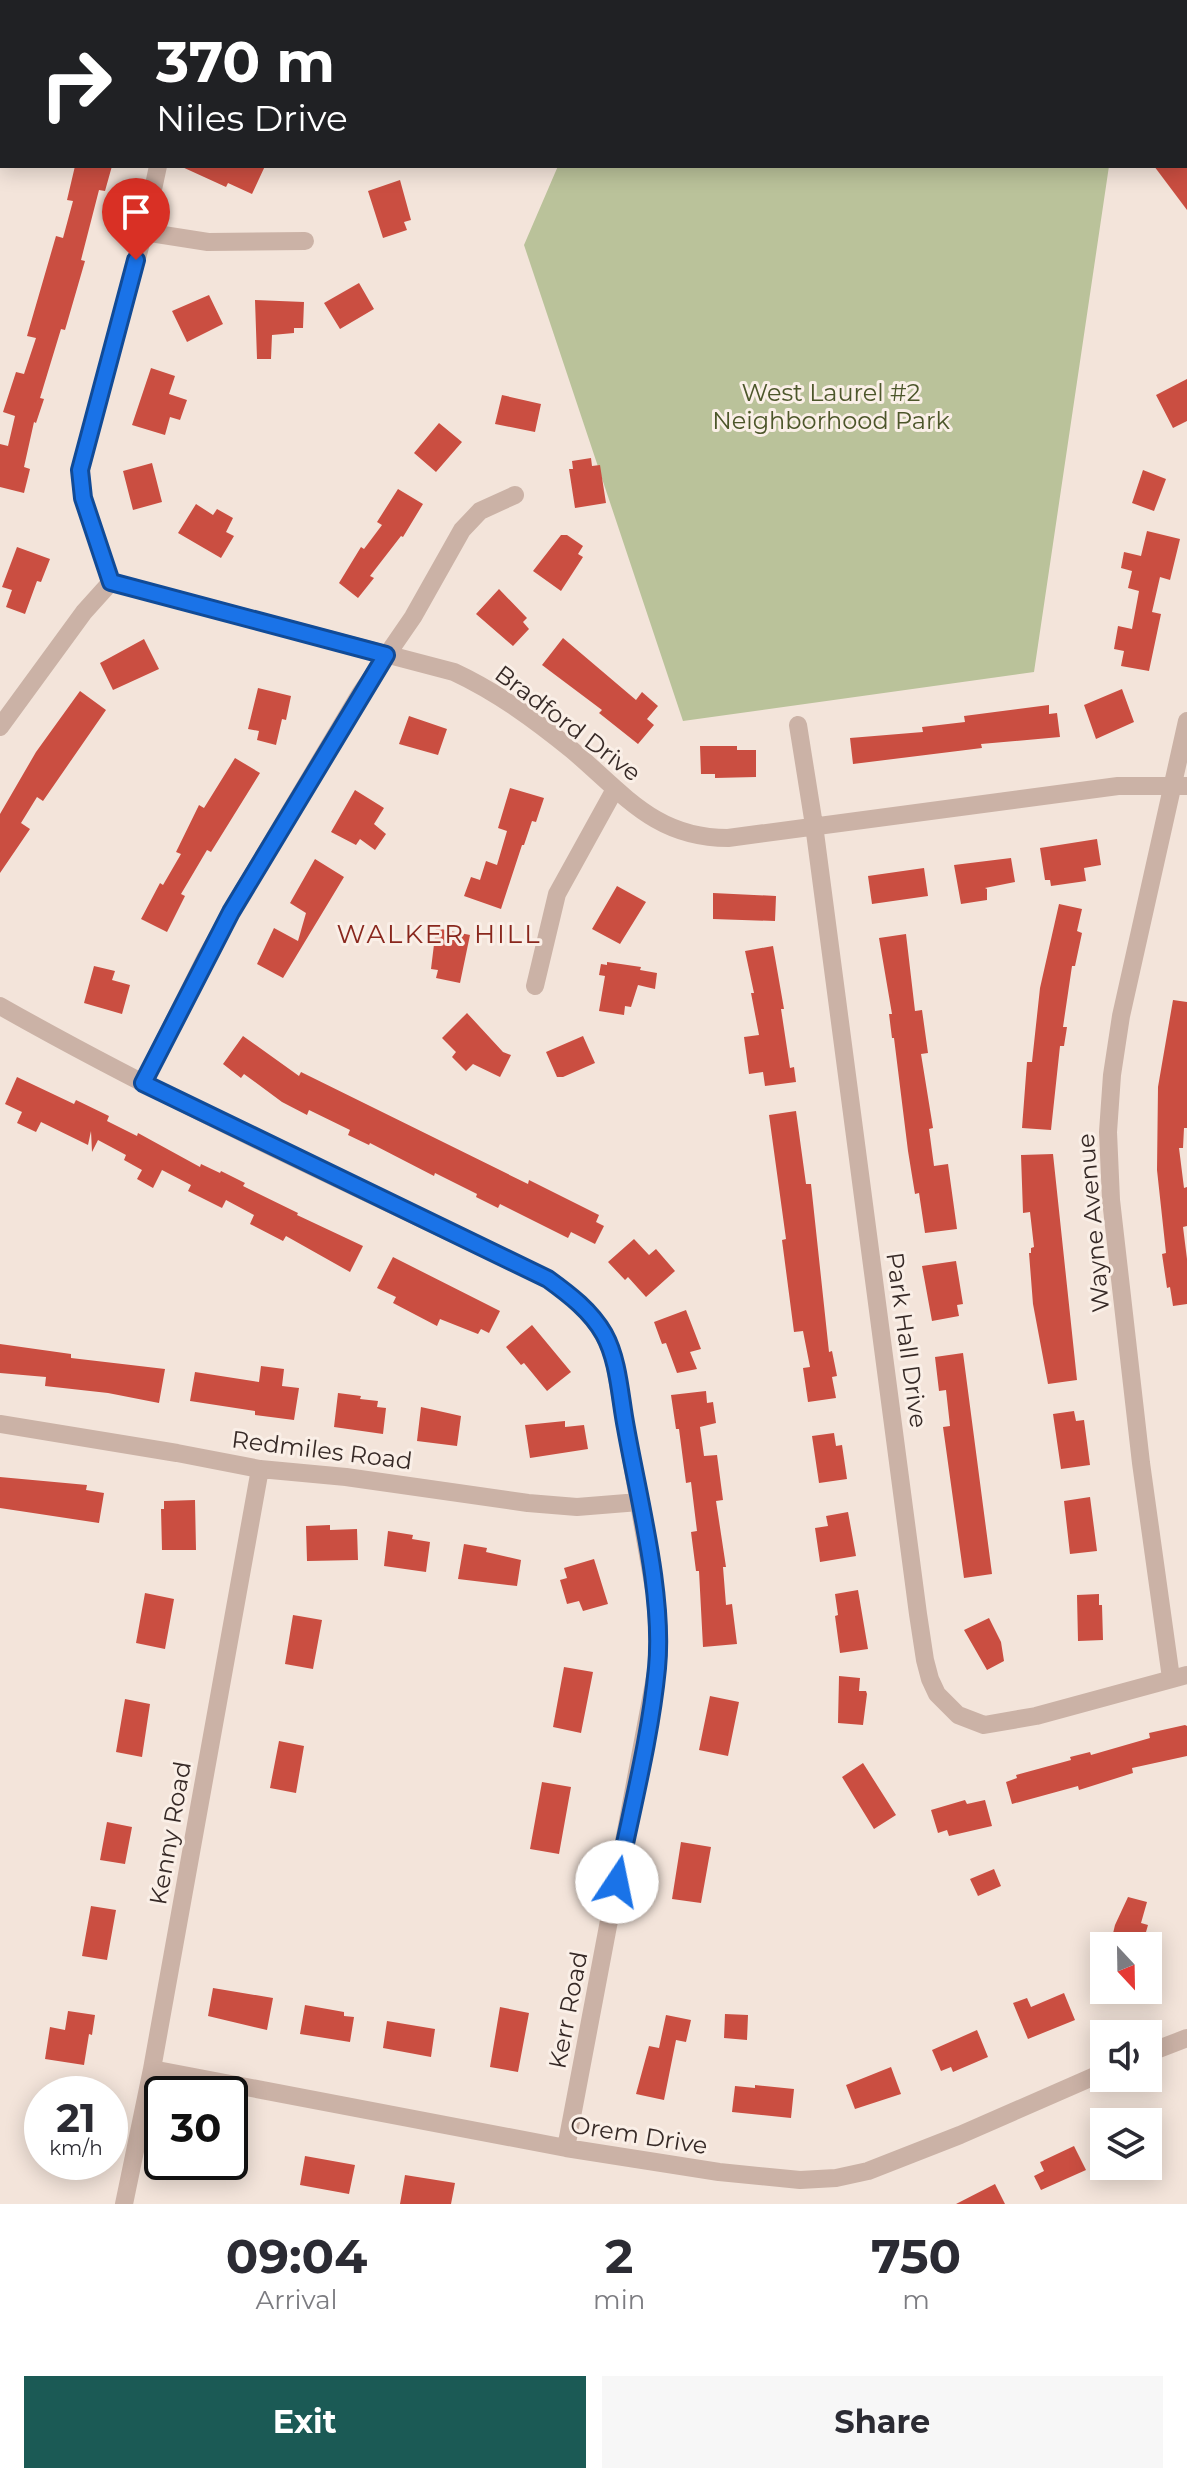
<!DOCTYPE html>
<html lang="en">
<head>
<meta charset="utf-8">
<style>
  body { margin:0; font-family:Montserrat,sans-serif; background:#f7f7f7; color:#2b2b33; height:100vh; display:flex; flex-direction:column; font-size:30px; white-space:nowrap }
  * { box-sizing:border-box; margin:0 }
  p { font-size:26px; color:#7c7c81 }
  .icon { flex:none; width:44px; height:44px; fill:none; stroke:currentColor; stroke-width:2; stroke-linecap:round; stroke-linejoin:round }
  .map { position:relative; height:2204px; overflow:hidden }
  .sheet { display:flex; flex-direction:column; background:#fff; flex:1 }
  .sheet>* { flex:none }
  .guide { position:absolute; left:0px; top:0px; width:1188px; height:168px; box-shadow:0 4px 20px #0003; background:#202124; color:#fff; overflow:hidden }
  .needle { width:52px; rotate:158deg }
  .controls { position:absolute; left:1090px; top:1932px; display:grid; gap:16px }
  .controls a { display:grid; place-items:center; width:72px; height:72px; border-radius:0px; background:#fff; box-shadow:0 4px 20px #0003; font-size:40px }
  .speed { position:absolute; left:24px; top:2076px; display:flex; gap:16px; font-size:40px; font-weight:700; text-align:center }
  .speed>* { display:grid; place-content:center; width:104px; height:104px; border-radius:50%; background:#fff; box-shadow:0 4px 20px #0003; line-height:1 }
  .speed small { font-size:20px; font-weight:400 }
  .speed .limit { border:4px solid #111; border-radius:12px; background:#fff; color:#111 }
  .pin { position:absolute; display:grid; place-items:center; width:68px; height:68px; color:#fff; margin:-82px -34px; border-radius:50% 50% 50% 0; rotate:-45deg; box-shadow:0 0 8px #0007 }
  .pin .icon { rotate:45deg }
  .me { position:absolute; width:88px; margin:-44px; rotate:11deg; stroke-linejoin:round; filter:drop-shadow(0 0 6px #0008) }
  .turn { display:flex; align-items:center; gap:28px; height:168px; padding:0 24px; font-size:36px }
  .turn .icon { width:104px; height:104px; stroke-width:2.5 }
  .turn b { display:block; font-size:56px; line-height:68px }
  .eta { display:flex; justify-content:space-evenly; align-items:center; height:136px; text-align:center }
  .eta b { font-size:48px; font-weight:700; line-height:56px }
  .cta { display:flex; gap:16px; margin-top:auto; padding:16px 24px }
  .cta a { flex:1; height:92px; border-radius:0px; background:#1b5a55; color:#fff; font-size:32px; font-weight:700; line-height:92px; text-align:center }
  .cta a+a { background:#f7f7f7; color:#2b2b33 }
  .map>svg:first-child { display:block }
  .green { fill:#bac29a }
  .building { fill:#ca4e41 }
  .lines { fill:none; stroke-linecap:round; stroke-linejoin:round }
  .street { stroke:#cbb2a6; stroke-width:18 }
  .route-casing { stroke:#114b97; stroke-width:20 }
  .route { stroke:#1a73e8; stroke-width:14 }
  .labels { text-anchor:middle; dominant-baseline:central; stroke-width:6; stroke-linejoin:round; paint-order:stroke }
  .park-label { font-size:24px; fill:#4c562a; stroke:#faefe7 }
  .street-label { font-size:24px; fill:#372a27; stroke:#faefe7 }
  .neighbourhood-label { font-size:26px; letter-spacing:2px; fill:#89271d; stroke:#faefe7 }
</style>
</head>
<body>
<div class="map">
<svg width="1187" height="2204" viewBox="0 0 1187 2204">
  <rect width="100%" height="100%" fill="#f3e4da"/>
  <path class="green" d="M612 0H1187V41L1186 2Z
    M558 166H1109L1034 672 683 721 524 245Z"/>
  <path class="building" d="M75 166H112L105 191 99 190 81 260 85 261 65 330 61 329 40 398 44 399 36 423 34 422 24 467 30 469 24 493 0 487V444L8 446 15 416 3 412 16 372 24 374 36 338 27 336 56 236 63 238 73 201 67 200Z
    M180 166H265L252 194 228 183 226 187Z
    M1154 166H1187V210Z
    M400 180 411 220 404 222 407 230 383 238 368 191Z
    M359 283 374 309 340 329 324 303Z
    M209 295 223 324 187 342 172 311Z
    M255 300 304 302 303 328H294V333L272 335 271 359H257Z
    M151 368 175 376 169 394 187 400 180 420 170 417 165 435 132 425Z
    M1187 379V421L1173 428 1156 395Z
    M502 395 541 404 535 432 495 424Z
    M439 423 462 442 436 472 414 453Z
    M591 458 592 466 600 465 606 503 575 508 569 469H573L572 461Z
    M152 463 162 502 133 510 123 471Z
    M1143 470 1166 479 1154 511 1132 503Z
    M398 489 423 504 403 537 401 536 370 576 374 578 358 598 339 583 361 547 364 549 382 525 377 522Z
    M196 504 213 515 217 509 233 518 226 532 234 536 221 558 178 533Z
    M1147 531 1180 539 1170 580 1160 577 1152 612 1161 614 1149 671 1121 666 1124 651 1114 649 1118 626 1132 629 1139 591 1128 588 1132 571 1121 568 1124 552 1141 556Z
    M561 535H567L583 546 578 554 583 557 561 591 533 571Z
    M17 547 50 559 41 582 37 581 25 614 6 607 12 590 2 587Z
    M499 589 527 618 523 622 529 629 513 646 476 614Z
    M563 638 636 700 642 692 658 706 647 719 654 725 638 744 599 713 602 710 542 665Z
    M144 639 159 669 113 690 100 663Z
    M258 688 291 696 286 720 282 719 276 745 257 740 259 731 248 729Z
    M1122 689 1134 722 1096 739 1084 705Z
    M80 691 106 710 43 801 37 797 21 823 30 829 0 873V814L36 752Z
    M1049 705V714L1057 713 1060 737 981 744 982 748 853 764 850 738 923 732 922 727 965 722 964 716Z
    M409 716 447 729 438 755 399 744Z
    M700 746H737V750H756V777L715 778V774H701Z
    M235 758 260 773 211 852 207 850 181 894 185 896 167 932 141 919 160 883 163 885 181 854 176 852 199 805 204 808Z
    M510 788 544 798 536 822 532 821 524 845H522L501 909 464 896 471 877 480 880 486 861 497 865 507 831 498 828Z
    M355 790 384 808 374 824 386 834 375 850 360 839 356 845 331 832Z
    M1097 839 1101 865 1084 868 1086 881 1051 886 1050 880H1045L1040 848Z
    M1011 858 1015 882 985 888 987 889V900L961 904 954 865Z
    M315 859 344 877 283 978 257 964 274 928 298 941 306 913 290 903Z
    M924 868 928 896 872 904 868 876Z
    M617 886 646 902 620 944 592 929Z
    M713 893 776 896 775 921 713 919Z
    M1059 904 1082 909 1077 931 1082 933 1075 966H1072L1063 1027H1067L1064 1046H1060L1051 1130 1022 1128 1027 1062H1032L1040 988Z
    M436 928 470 935 460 983 436 978 438 970 431 969Z
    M906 934 915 1011 922 1010 928 1053 921 1054 933 1128 929 1129 934 1166 948 1164 957 1229 925 1233 919 1193 915 1194 908 1151 894 1038H892L889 1014H892L879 938Z
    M773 946 784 1009H781L790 1068 794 1067 796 1082 765 1086 763 1072 749 1074 744 1037 759 1035 751 993H754L745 951Z
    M607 962 641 967 640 970 657 973 655 989 638 985 631 1007 625 1006 624 1015 599 1011 605 976 599 975 601 964 607 965Z
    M94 966 115 971 112 980 130 985 122 1014 84 1003Z
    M1173 1000 1187 1002V1128H1184L1183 1148H1179L1184 1188 1187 1187V1226L1183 1227 1187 1259V1304L1173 1306 1170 1287 1167 1288 1162 1254 1166 1253 1157 1170 1158 1087Z
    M467 1013 503 1052 511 1055 500 1077 473 1064 466 1071 452 1057 456 1052 442 1038Z
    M243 1036 299 1076 301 1072 528 1184 529 1180 599 1215 596 1222 604 1226 595 1244 571 1232 568 1238 500 1204 498 1208 476 1197 477 1194 435 1173 434 1176 370 1143 369 1145 348 1135 350 1130 309 1110 307 1115 282 1102 244 1074 241 1078 223 1064Z
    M583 1036 595 1063 563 1077H557L546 1052Z
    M17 1077 74 1104 76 1100 109 1116 107 1121 137 1136 138 1133 200 1167 201 1164 220 1173 221 1171 245 1183 243 1186 298 1213 297 1215 363 1246 350 1272 286 1236 283 1241 250 1224 254 1215 226 1200 222 1208 188 1191 191 1185 162 1170 153 1188 137 1179 142 1170 124 1160 126 1155 98 1140 92 1152 91 1131 88 1145 41 1122 36 1132 17 1123 22 1112 5 1104Z
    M796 1111 806 1184H811L829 1352 832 1351 837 1376 832 1377 836 1398 808 1402 803 1368 810 1367 803 1331 794 1332 782 1240 786 1239 769 1115Z
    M1053 1154 1077 1380 1048 1384 1033 1304 1029 1253H1031V1248L1034 1247 1030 1212 1023 1213 1021 1155Z
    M634 1239 649 1255 656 1249 675 1271 646 1297 628 1277 625 1280 608 1262Z
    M393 1257 500 1311 489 1333 481 1329 478 1334 440 1319 437 1326 393 1303 396 1297 377 1288Z
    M956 1261 963 1304 957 1305 959 1316 932 1321 922 1266Z
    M686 1310 701 1349 690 1352 697 1369 677 1373 666 1343 662 1344 654 1322Z
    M532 1325 571 1372 547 1391 524 1363 521 1365 506 1347Z
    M0 1344 71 1354V1358L165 1369 159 1403 108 1393 45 1386 46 1377 0 1373Z
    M963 1353 992 1574 964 1578 943 1427 950 1426 946 1390 939 1391 935 1357Z
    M261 1366 284 1369 282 1386 299 1388 294 1420 255 1415V1411L190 1401 195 1372 259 1382Z
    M706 1391 707 1403 713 1402 716 1423 700 1427 704 1456 717 1455 723 1500 716 1501 726 1567H723L726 1605 732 1604 737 1644 703 1647 699 1571H696L691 1532 697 1531 691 1482 686 1483 679 1429H676L671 1395Z
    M338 1393 361 1396 360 1399 378 1401 377 1407 386 1408 383 1434 334 1427Z
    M421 1407 461 1416 457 1446 417 1441Z
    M1074 1411 1076 1421 1084 1420 1090 1465 1061 1469 1053 1414Z
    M565 1421V1427L584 1425 588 1449 530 1458 525 1425Z
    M834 1433 836 1446 842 1445 847 1479 819 1483 812 1436Z
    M0 1477 87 1485 86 1490 104 1493 99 1523 0 1508Z
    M1090 1497 1097 1551 1070 1554 1064 1501Z
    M195 1500 196 1550H162L161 1509H164V1501Z
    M848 1512 856 1556 820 1562 815 1528 828 1526 826 1516Z
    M330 1525V1530L357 1529 358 1560 307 1561 306 1526Z
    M388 1531 413 1535 412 1539 430 1542 426 1572 384 1566Z
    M464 1544 487 1548 486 1552 521 1560 517 1586 458 1579Z
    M594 1559 608 1604 583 1611 579 1601 567 1604 560 1580 567 1578 564 1568Z
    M858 1590 868 1649 840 1653 835 1616 838 1615 835 1594Z
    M145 1593 174 1599 165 1649 136 1643Z
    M1099 1594V1605H1102L1103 1640 1078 1641 1077 1595Z
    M293 1615 322 1620 313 1669 285 1664Z
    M989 1618 1001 1642 1004 1661 987 1670 964 1630Z
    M564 1667 593 1672 581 1733 553 1727Z
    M839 1676 860 1678 859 1691H866L867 1694 863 1725 838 1723Z
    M710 1696 739 1702 728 1756 699 1750Z
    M125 1699 150 1704 142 1757 116 1752Z
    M1185 1725 1187 1726V1756L1132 1768 1133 1773 1079 1790 1078 1786 1012 1804 1006 1782 1017 1778 1016 1775 1071 1760 1070 1757 1090 1752 1091 1755 1150 1738 1149 1733Z
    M279 1741 304 1746 296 1793 270 1788Z
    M863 1763 896 1815 874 1829 842 1777Z
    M542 1782 571 1787 559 1854 530 1849Z
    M965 1800 967 1804 985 1800 992 1826 949 1836 947 1830 938 1833 931 1810Z
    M107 1822 132 1827 125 1864 100 1860Z
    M681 1842 711 1847 701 1903 672 1899Z
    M994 1869 1001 1886 978 1896 970 1879Z
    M1128 1897 1147 1902 1141 1923 1148 1925 1142 1946H1110L1115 1925Z
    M91 1906 116 1910 107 1960 82 1956Z
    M213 1988 273 1998 267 2030 208 2016Z
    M1064 1993 1075 2020 1028 2039 1013 2003 1027 1998 1031 2007Z
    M305 2005 344 2012V2016L354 2017 350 2042 300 2034Z
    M500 2007 529 2013 518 2072 490 2067Z
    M68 2011 95 2015 92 2035 89 2034 84 2065 45 2059 50 2027 65 2030Z
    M725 2014 748 2015 747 2040 724 2038Z
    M666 2015 691 2020 686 2042 676 2040 664 2100 636 2094 649 2046 659 2048Z
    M387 2021 435 2029 431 2057 383 2048Z
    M977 2030 988 2057 953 2072 951 2067 941 2071 932 2050Z
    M891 2067 901 2094 855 2109 846 2085Z
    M755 2085 794 2089 791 2118 732 2112 735 2086 755 2088Z
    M1074 2146 1086 2170 1041 2190 1034 2176 1044 2171 1040 2162Z
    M305 2156 355 2165 349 2194 300 2185Z
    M405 2175 455 2183 451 2204H400Z
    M995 2184 1005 2204H956Z"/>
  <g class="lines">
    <path class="street" d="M195 2 210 0
      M144 232 208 242 305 241
      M111 582 454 672C497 692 535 720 572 750 624 794 655 838 728 838L1118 786H1187
      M111 582 83 498 80 470 144 232 158 166
      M798 725 814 825 918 1614 925 1660 930 1679 937 1694 958 1715 984 1725 1036 1716 1187 1675
      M0 727 84 612 111 582
      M535 986 557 894 615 789
      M0 1006C178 1107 365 1191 548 1279 579 1301 604 1324 614 1361L655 1595 658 1631 657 1667 566 2148
      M143 1083 205 959 244 889 360 694 413 617 462 530 480 511 515 495
      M0 1424 177 1453 260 1469 346 1477 528 1503 577 1507 639 1502
      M1171 1678 1141 1463 1111 1200 1108 1132 1112 1075 1121 1016 1187 721
      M1148 2053 1187 2038
      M152 2069 566 2148 719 2172 800 2180 836 2178 868 2171 960 2135 1104 2072
      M124 2204 152 2069 260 1469"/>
  </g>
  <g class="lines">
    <g class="route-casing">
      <path id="route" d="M136 260 80 470 83 498 111 582 386 655 231 912 143 1083 548 1279C570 1295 591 1311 604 1334 619 1361 620 1398 626 1428 639 1501 664 1595 657 1668 650 1740 631 1811 617 1882"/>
    </g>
    <use href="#route" class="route"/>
  </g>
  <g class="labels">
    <g class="park-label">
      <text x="831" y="392">West Laurel #2<tspan x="831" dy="28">Neighborhood Park</tspan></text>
    </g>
    <g class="street-label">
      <text transform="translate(568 723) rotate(37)">Bradford Drive</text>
      <text transform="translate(1093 1223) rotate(-95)">Wayne Avenue</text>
      <text transform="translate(907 1340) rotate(82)">Park Hall Drive</text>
      <text transform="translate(322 1450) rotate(7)">Redmiles Road</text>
      <text transform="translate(170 1833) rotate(-80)">Kenny Road</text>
      <text transform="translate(568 2010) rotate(-79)">Kerr Road</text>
      <text transform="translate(639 2135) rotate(9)">Orem Drive</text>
    </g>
    <g class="neighbourhood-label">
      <text x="439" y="934">WALKER HILL</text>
    </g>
  </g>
</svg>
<div class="controls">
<a><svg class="needle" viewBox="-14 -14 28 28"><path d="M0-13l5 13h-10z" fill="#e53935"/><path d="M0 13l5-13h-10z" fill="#7c7c81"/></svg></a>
<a><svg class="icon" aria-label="sound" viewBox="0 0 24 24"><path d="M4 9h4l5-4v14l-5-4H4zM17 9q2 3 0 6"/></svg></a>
<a><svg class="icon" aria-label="layers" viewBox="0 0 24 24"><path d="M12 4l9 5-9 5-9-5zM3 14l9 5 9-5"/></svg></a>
</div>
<div class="speed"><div>21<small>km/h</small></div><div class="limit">30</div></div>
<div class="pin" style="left:136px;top:260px;background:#d93025"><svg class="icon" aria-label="arrive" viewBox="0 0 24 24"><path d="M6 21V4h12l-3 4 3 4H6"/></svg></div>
<svg class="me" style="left:617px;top:1882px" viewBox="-20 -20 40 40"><circle r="19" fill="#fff"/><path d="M0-13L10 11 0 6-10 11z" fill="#1a73e8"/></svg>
<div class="guide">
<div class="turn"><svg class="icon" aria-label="right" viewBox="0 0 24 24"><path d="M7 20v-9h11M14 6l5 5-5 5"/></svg><div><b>370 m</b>Niles Drive</div></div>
</div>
</div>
<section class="sheet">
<div class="eta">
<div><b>09:04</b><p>Arrival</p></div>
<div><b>2</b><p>min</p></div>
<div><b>750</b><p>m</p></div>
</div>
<div class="cta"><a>Exit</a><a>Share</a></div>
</section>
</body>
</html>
